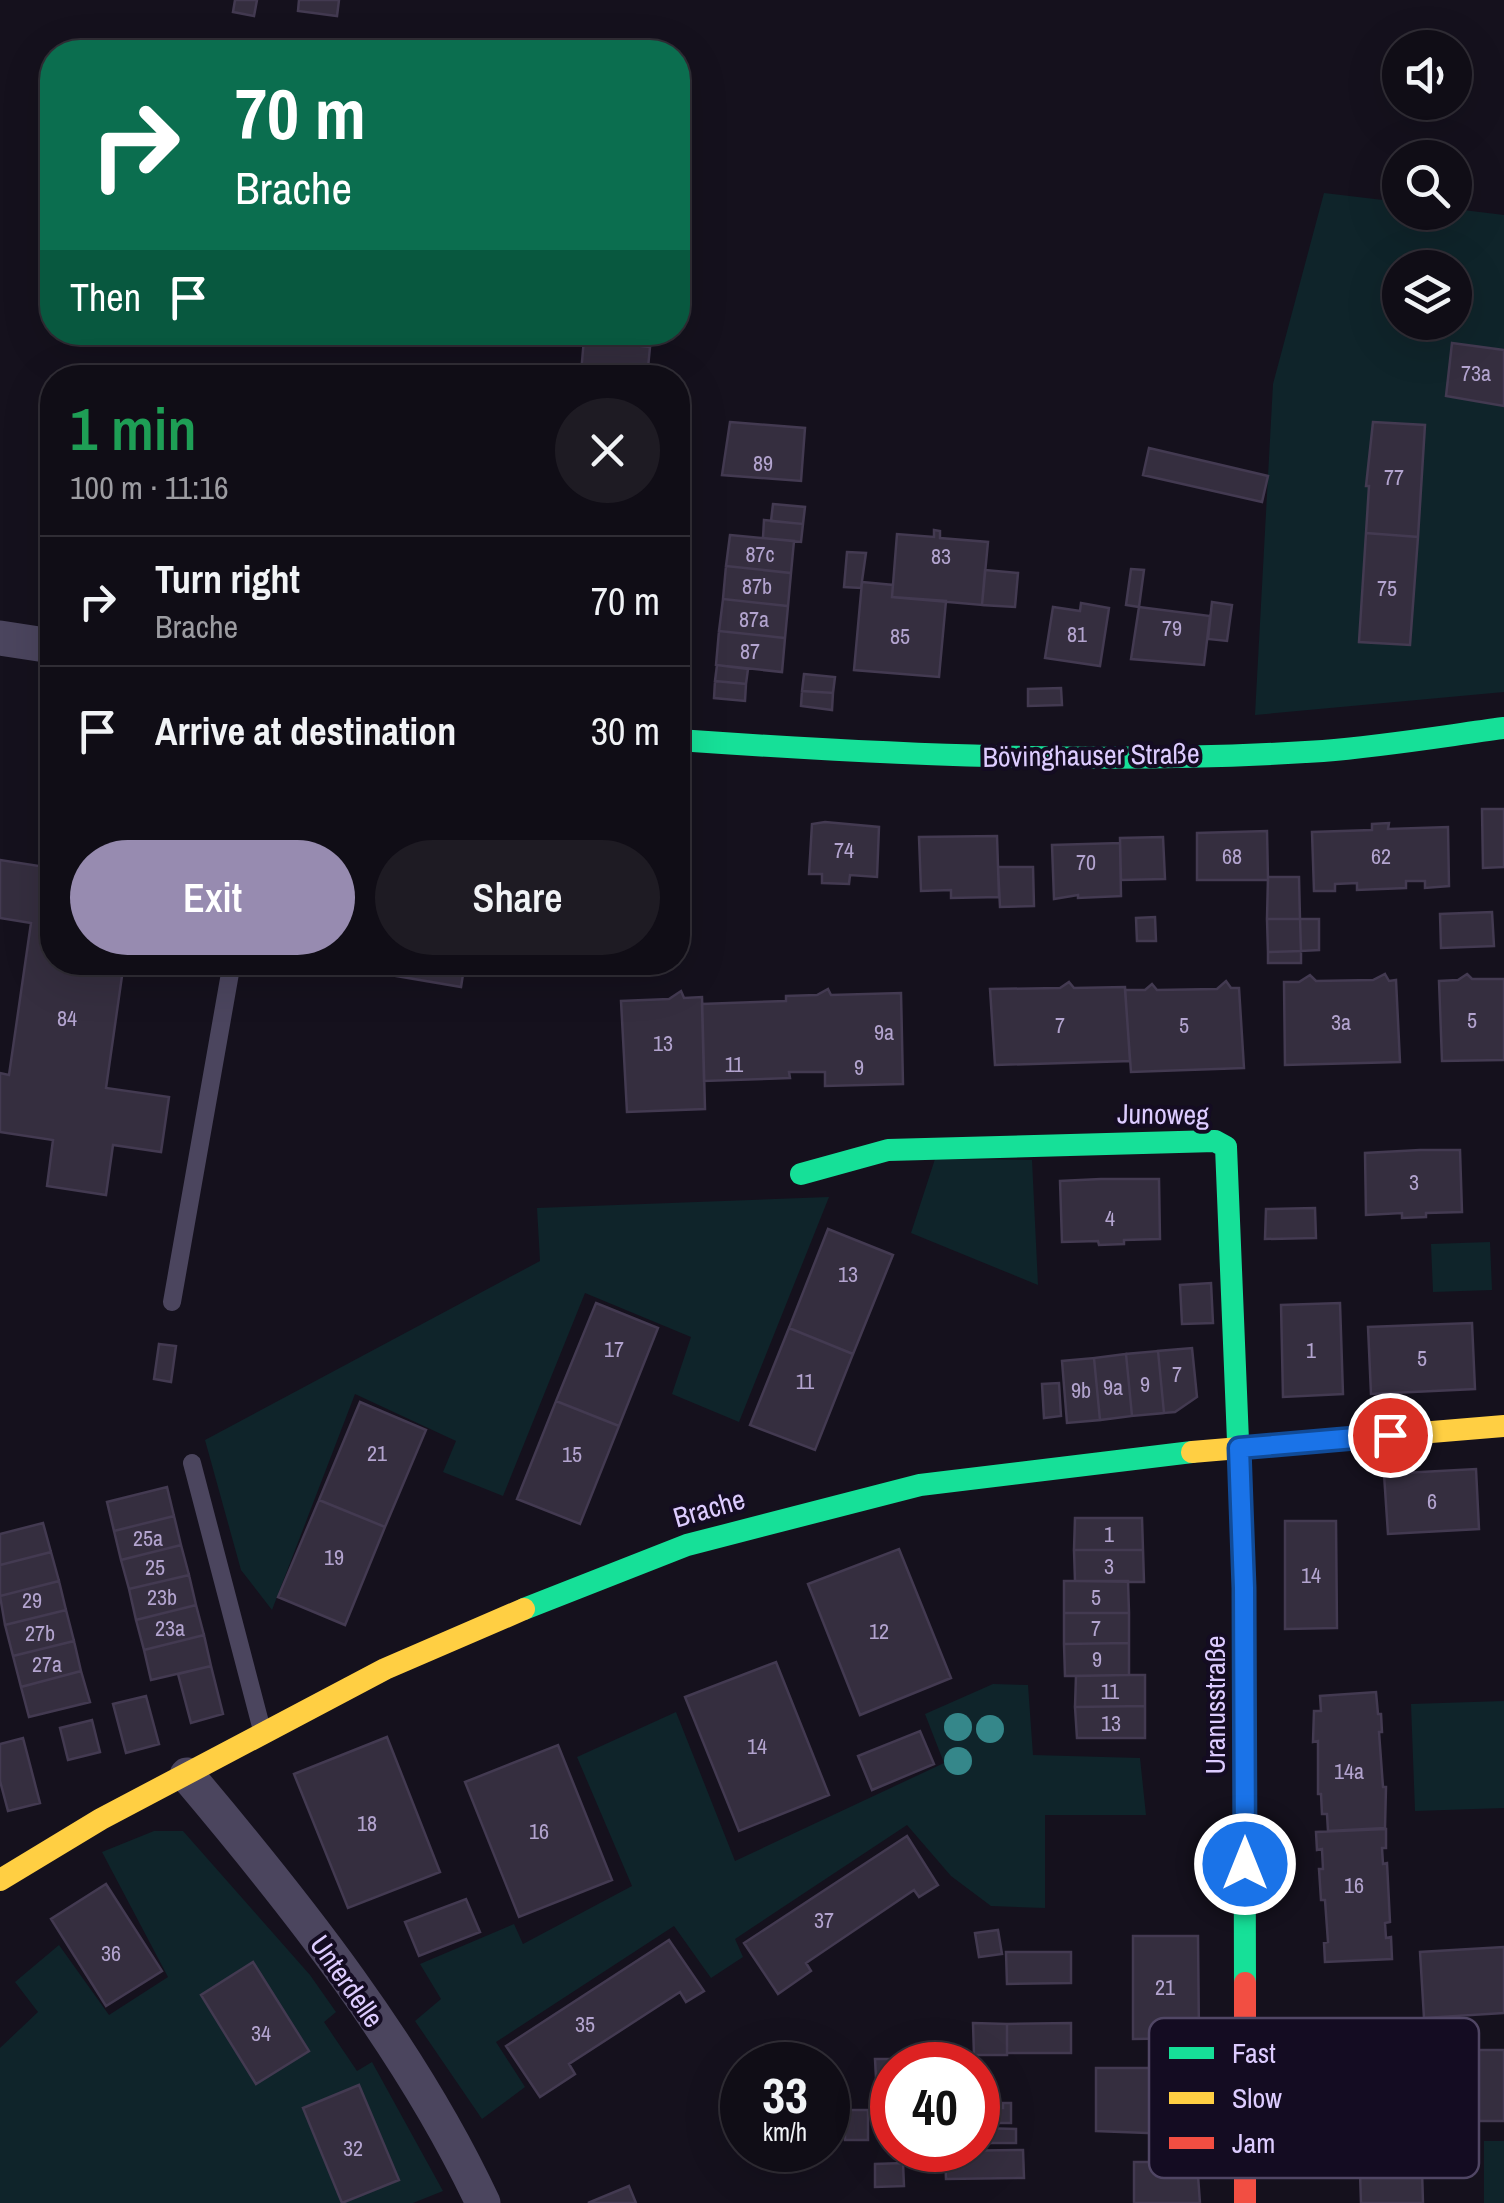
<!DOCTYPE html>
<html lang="en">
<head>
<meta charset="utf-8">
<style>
  body { margin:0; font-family:"Archivo Narrow",sans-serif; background:#1e1b23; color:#f1f3f6; height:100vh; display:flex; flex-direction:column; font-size:38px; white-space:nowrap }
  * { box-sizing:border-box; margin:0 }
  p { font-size:32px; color:#9c9ca1 }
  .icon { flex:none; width:55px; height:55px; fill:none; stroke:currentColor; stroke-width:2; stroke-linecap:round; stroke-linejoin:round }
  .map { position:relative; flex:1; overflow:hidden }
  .panel { position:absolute; left:40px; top:365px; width:650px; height:610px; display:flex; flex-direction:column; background:#100d16; border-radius:40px; box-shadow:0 10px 40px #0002,0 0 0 2px #302d35 }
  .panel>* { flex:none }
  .top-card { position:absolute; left:40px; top:40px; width:650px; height:305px; border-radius:40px; box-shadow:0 10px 40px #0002,0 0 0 2px #302d35; background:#0b6e4f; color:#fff; overflow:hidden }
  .tools { position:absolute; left:1382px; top:30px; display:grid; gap:20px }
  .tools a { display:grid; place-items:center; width:90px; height:90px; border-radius:50%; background:#100d16; box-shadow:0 10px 40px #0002,0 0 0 2px #302d35; font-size:50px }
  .speed { position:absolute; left:720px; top:2042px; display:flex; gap:20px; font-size:50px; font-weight:700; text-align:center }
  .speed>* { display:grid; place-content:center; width:130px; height:130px; border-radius:50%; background:#100d16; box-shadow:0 10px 40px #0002,0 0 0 2px #302d35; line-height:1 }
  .speed small { font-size:25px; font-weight:400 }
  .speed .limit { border:15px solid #d22; background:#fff; color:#111 }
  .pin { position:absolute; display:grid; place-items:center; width:85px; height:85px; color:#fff; margin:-42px; border:5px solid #fff; border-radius:50%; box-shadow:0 2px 10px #0007 }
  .me { position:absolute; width:110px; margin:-55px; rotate:0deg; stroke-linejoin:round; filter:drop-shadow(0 0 8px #0008) }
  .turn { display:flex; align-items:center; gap:35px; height:210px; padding:0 30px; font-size:45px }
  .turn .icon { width:130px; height:130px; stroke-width:2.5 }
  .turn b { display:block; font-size:70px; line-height:85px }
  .then { display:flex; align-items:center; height:95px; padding:0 30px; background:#0003; gap:20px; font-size:38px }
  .round { display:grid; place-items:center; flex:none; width:105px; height:105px; border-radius:52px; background:#1e1b23 }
  .head { display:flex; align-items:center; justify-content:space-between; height:170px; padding:0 30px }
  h1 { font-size:60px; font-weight:600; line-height:75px; color:#1e9e55 }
  .button { display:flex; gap:20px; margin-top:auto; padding:20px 30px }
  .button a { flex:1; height:115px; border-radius:60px; background:#978bb0; color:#fff; font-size:40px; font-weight:600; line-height:115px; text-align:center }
  .button a+a { background:#1e1b23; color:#f1f3f6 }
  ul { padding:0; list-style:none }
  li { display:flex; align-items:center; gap:30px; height:130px; padding:0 30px; border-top:2px solid #302d35 }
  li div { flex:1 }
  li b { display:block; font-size:38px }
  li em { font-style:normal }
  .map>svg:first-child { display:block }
  .green { fill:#0f242a; fill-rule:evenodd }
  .building { fill:#352e3f; stroke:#433a51; stroke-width:2.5 }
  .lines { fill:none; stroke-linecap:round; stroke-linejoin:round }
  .lane { stroke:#4b455e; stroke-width:18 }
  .street { stroke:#4b455e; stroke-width:35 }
  .fast { stroke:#16e098; stroke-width:22 }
  .slow { stroke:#ffcf43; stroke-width:22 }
  .jam { stroke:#f24e42; stroke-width:22 }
  .tree { fill:#35878a }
  .route-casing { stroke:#114b97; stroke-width:25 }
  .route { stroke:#1a73e8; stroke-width:18 }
  .labels { text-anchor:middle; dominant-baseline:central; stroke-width:8; stroke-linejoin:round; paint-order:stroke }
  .number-label { font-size:22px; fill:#b3a4cf }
  .street-label { font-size:28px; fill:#dcf; stroke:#140c22 }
  .key { fill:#140c22; stroke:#504664; stroke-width:2.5 }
  .key-label { font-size:28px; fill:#dcf }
</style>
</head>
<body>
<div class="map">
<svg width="1504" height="2203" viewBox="0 0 1504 2203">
  <rect width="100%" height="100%" fill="#15111d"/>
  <path class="green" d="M1324 193 1400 202V212H1455V209L1504 215V692L1255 715 1273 384ZM1400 268H1455V322H1400Z
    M935 1159 1032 1160 1038 1285 911 1233Z
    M829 1197 739 1422 672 1394 691 1337 585 1293 503 1496 443 1472 456 1441 355 1394 272 1610 241 1570 205 1440 540 1261 537 1208Z
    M1490 1242 1492 1290 1433 1292 1431 1244Z
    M993 1684 1028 1685 1033 1755 1140 1758 1146 1815H1045V1908L991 1906 951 1876 907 1825 735 1939 743 1957 711 1978 674 1926 496 2042 525 2087 482 2119 415 2021 441 1999 420 1964 514 1924 523 1944 632 1886 577 1757 676 1712 735 1861 944 1763 925 1714Z
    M1504 1701V1808L1415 1811 1411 1704Z
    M154 1831H183L310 1975 336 2012 324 2022 357 2071 372 2062 443 2191 413 2203H0V2048L38 2012 15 1982 59 1945 109 2015 168 1977 102 1852Z
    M1484 2141H1504V2203H1484Z"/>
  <path class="building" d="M235 0H257L254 16 233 12Z
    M299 0H339L337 16 298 11Z
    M584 339 650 347 647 378 581 373Z
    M1452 343 1504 350V406L1446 396Z
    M730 422 805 428 801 481 722 475Z
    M1373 422 1425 425 1418 537 1366 533 1369 486H1366Z
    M1149 448 1268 476 1262 502 1143 475Z
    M773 504 805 507 803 524 771 521Z
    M764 520 803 524 801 542 763 538Z
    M934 530 940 531V538L988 542 982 605 892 597 897 534 934 537Z
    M1366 533 1418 537 1410 645 1359 642Z
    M730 535 794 541 791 573 726 566Z
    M847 552 866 553 861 588 844 587Z
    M726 566 791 573 788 606 723 599Z
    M1131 569 1144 570 1139 607 1126 605Z
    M985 570 1018 573 1015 607 982 605Z
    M862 582 893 585 892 597 946 601 939 677 854 670Z
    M723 599 788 606 785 638 719 631Z
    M1212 602 1232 605 1227 641 1208 639Z
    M1081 603 1109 608 1100 666 1045 658 1053 607 1080 611Z
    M1139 607 1210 616 1204 665 1131 659Z
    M719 631 785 638 782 672 716 665Z
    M717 665 748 669 746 684 715 681Z
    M804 674 835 677 833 693 802 691Z
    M715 681 746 684 745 701 714 698Z
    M1061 688 1062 705 1028 706V689Z
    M802 691 833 693 832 710 801 706Z
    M1482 809H1504V867L1483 868Z
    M825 822 879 827 877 877 850 875 849 884 822 883V874H809L812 824Z
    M1389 823 1388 829 1448 827 1449 886 1425 888V881H1406V888L1357 890V883L1335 884V891H1314L1312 832 1372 830V824Z
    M1267 831 1268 880H1197V833Z
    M997 836 999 897 951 898V890L921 891 919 837Z
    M1163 837 1165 879 1121 880 1120 838Z
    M1120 843 1121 896 1078 898V895L1054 899 1052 845Z
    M0 860 52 868V962H124L106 1088 169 1097 161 1152 113 1145 106 1195 47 1186 53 1140 0 1132V1073L9 1075 31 923 0 918Z
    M998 867H1033L1034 906 1000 907Z
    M1268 877H1299L1300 919H1267Z
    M1492 912 1494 946 1441 948 1440 914Z
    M1155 917 1156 941H1137L1136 918Z
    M1267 919H1300L1301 951 1268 952Z
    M1300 919H1319V950L1301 951Z
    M1301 951V963H1268V952Z
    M314 962H465L461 987Z
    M1385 974 1389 981 1396 980 1400 1062 1285 1065 1284 982H1299L1310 975 1316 981 1373 980Z
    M1467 974 1472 979H1504V1060L1442 1061 1439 981 1458 980Z
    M1226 981 1231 988H1239L1244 1068 1131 1072 1125 990H1145L1152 984 1157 990 1217 989Z
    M1069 982 1074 988 1125 987 1130 1061 995 1065 990 989 1060 988Z
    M828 989 831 995 901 993 903 1084 825 1086V1072H789L790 1078 704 1081 702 1004 786 1001V996L817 995Z
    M681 991 684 998 702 997 705 1109 627 1112 621 1001 669 999Z
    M1420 1150H1460L1462 1212 1426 1213V1217L1402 1218V1213L1366 1215 1365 1153Z
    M1101 1179H1159L1160 1239 1124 1240V1244L1099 1245 1098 1241 1062 1242 1060 1181Z
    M1315 1208 1316 1238 1265 1239 1266 1209Z
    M828 1229 893 1255 853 1354 789 1328Z
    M1211 1283 1213 1323 1182 1324 1180 1285Z
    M596 1303 658 1328 619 1426 556 1401Z
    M1340 1303 1343 1394 1283 1397 1281 1305Z
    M1472 1323 1475 1389 1371 1394 1368 1327Z
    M789 1328 853 1354 815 1450 750 1425Z
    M159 1344 176 1346 171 1382 154 1379Z
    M1192 1348 1197 1397 1175 1412 1164 1413 1158 1351Z
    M1158 1351 1164 1413 1132 1416 1126 1354Z
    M1126 1354 1132 1416 1100 1420 1094 1358Z
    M1094 1358 1100 1420 1067 1423 1062 1361Z
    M1059 1383 1061 1416 1044 1418 1042 1384Z
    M556 1401 619 1426 580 1524 517 1499Z
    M360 1402 426 1430 385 1527 319 1500Z
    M1476 1469 1479 1529 1388 1534 1384 1474Z
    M167 1487 174 1516 114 1531 107 1502Z
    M319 1500 385 1527 345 1625 278 1597Z
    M174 1516 181 1545 121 1560 114 1531Z
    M1075 1518H1142L1143 1550H1074Z
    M1285 1521H1336L1337 1628 1285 1629Z
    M43 1523 51 1552 0 1565V1534Z
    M181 1545 189 1575 129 1589 121 1560Z
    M899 1549 951 1678 860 1715 808 1584Z
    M1074 1550H1143L1144 1582 1075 1581Z
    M51 1552 59 1581 0 1596V1565Z
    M189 1575 196 1605 136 1620 129 1589Z
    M59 1581 66 1610 5 1625 0 1596Z
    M1064 1581H1128L1129 1613H1064Z
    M196 1605 204 1635 144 1650 136 1620Z
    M66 1610 74 1641 13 1656 5 1625Z
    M1064 1613H1129V1643L1064 1644Z
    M204 1635 211 1666 151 1680 144 1650Z
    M74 1641 81 1671 21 1687 13 1656Z
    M1129 1643V1675L1065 1676 1064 1644Z
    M776 1662 829 1795 739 1831 685 1697Z
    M211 1666 223 1714 191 1723 178 1674Z
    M81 1671 90 1702 29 1717 21 1687Z
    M1129 1675H1145V1706L1075 1707 1076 1676Z
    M1376 1692 1378 1714H1381L1382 1732H1379L1383 1787H1386L1385 1828 1328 1831 1327 1814H1322L1321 1794H1318V1741L1313 1742 1314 1711H1321L1320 1696Z
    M146 1696 159 1744 126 1753 113 1704Z
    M1145 1706V1738H1077L1075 1707Z
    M92 1720 100 1752 68 1760 60 1728Z
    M920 1731 934 1764 872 1790 858 1756Z
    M387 1737 440 1872 348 1908 294 1774Z
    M23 1738 40 1803 8 1811 0 1781V1744Z
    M558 1745 612 1880 519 1917 465 1782Z
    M1386 1829V1848H1382L1383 1864 1387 1863 1390 1922 1385 1923 1386 1938 1391 1937 1392 1959 1325 1962 1324 1943 1328 1942 1325 1900H1321L1319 1869H1323L1322 1849 1317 1850 1316 1832Z
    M907 1836 938 1885 919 1897 914 1890 806 1963 811 1971 778 1994 744 1943Z
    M106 1884 162 1971 106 2006 51 1919Z
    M466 1899 480 1932 419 1956 405 1922Z
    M998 1930 1002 1954 979 1957 975 1933Z
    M1133 1936H1198L1199 2038 1133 2039Z
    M669 1940 704 1991 686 2002 680 1992 569 2064 575 2074 540 2097 506 2046Z
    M1504 1947V2013L1424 2018 1420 1952Z
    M1006 1952H1071V1983L1007 1984Z
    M253 1962 309 2051 256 2084 201 1995Z
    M973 2023 1007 2024V2055H974Z
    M1071 2023V2053H1007V2024Z
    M1476 2050H1504V2121H1476Z
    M875 2059H898V2065H892V2077L876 2078Z
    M1096 2068H1199V2131H1172V2134L1096 2131Z
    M359 2085 399 2180 342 2203 303 2108Z
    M1003 2103H1011V2123H978V2108H1003Z
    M845 2110H868V2140H845Z
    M978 2128 1016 2129V2143H978Z
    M1023 2150 1024 2178 946 2179 945 2151Z
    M1134 2162H1197L1200 2203H1134Z
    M903 2163 904 2186 875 2187V2164Z
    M1422 2171 1423 2203H1361L1360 2172Z
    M629 2186 636 2203H588Z"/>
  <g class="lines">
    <path class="lane" d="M172 1302 232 962
      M192 1463 263 1734"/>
    <path class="street" d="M0 638 52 646
      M187 1775C296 1904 411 2049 483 2203"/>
    <path class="fast" d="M678 740C892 755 1109 765 1323 751 1384 746 1444 736 1504 728
      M801 1174 888 1150 1215 1141 1226 1147 1244 1588 1245 1983
      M524 1609 687 1545 920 1485 1192 1452"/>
    <path class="slow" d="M1192 1452 1504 1426
      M0 1880 101 1819 385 1669 524 1609"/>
    <path class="jam" d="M1245 1983V2203"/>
  </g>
  <g class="tree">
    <circle cx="958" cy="1727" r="14"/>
    <circle cx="990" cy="1729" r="14"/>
    <circle cx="958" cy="1761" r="14"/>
  </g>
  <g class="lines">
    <g class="route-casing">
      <path id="route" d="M1245 1864 1244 1588 1239 1448 1390 1435"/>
    </g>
    <use href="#route" class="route"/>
  </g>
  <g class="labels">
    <g class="number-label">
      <text x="1476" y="373">73a</text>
      <text x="763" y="463">89</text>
      <text x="1394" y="477">77</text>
      <text x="760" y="554">87c</text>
      <text x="941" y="556">83</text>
      <text x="757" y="586">87b</text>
      <text x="1387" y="588">75</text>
      <text x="754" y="619">87a</text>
      <text x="1172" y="628">79</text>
      <text x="1077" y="634">81</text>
      <text x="900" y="636">85</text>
      <text x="750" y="651">87</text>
      <text x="844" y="850">74</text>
      <text x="1232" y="856">68</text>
      <text x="1381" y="856">62</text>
      <text x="1086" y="862">70</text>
      <text x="67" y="1018">84</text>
      <text x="1472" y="1020">5</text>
      <text x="1341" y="1022">3a</text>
      <text x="1060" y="1025">7</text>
      <text x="1184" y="1025">5</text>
      <text x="884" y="1032">9a</text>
      <text x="663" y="1043">13</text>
      <text x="734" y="1064">11</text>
      <text x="859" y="1067">9</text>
      <text x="1414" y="1182">3</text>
      <text x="1110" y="1218">4</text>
      <text x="848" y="1274">13</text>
      <text x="614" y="1349">17</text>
      <text x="1311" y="1350">1</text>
      <text x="1422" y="1358">5</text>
      <text x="1177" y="1374">7</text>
      <text x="805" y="1381">11</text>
      <text x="1145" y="1384">9</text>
      <text x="1113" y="1387">9a</text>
      <text x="1081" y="1390">9b</text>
      <text x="377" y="1453">21</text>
      <text x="572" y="1454">15</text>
      <text x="1432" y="1501">6</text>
      <text x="1109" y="1534">1</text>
      <text x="148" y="1538">25a</text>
      <text x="334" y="1557">19</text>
      <text x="1109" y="1566">3</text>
      <text x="155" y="1567">25</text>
      <text x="1311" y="1575">14</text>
      <text x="162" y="1597">23b</text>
      <text x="1096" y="1597">5</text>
      <text x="32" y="1600">29</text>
      <text x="170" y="1628">23a</text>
      <text x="1096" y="1628">7</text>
      <text x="879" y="1631">12</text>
      <text x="40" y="1633">27b</text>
      <text x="1097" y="1659">9</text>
      <text x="47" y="1664">27a</text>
      <text x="1110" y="1691">11</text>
      <text x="1111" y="1723">13</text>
      <text x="757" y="1746">14</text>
      <text x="1349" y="1771">14a</text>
      <text x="367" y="1823">18</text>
      <text x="539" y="1831">16</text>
      <text x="1354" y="1885">16</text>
      <text x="824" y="1920">37</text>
      <text x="111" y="1953">36</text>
      <text x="1165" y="1987">21</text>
      <text x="585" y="2024">35</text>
      <text x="261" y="2033">34</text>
      <text x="353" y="2148">32</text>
    </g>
    <g class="street-label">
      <text transform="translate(1091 755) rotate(-1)">Bövinghauser Straße</text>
      <text transform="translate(1163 1114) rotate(1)">Junoweg</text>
      <text transform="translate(709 1508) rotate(-16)">Brache</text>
      <text transform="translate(1215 1705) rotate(-90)">Uranusstraße</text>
      <text transform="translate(347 1981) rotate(55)">Unterdelle</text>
    </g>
  </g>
  <rect x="1149" y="2018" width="330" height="160" rx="15" class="key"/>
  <rect x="1169" y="2047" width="45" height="12" fill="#16e098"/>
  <rect x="1169" y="2092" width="45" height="12" fill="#ffcf43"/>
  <rect x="1169" y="2137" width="45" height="12" fill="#f24e42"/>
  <g class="key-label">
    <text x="1232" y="2063">Fast</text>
    <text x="1232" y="2108">Slow</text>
    <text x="1232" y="2153">Jam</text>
  </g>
</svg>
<div class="tools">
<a><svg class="icon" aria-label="sound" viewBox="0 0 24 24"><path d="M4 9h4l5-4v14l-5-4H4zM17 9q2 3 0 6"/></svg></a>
<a><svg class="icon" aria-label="search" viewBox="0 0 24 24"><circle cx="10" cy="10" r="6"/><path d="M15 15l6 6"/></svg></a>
<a><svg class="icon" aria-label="layers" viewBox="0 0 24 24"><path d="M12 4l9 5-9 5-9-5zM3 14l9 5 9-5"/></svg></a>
</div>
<div class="speed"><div>33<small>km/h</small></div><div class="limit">40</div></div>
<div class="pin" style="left:1390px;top:1435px;background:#d93025"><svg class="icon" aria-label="arrive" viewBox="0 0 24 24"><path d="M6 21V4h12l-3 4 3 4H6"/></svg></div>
<svg class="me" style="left:1245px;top:1864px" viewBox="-20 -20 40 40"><circle r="17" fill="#1a73e8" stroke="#fff" stroke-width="3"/><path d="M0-11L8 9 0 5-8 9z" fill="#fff"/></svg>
<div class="top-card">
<div class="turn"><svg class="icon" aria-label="right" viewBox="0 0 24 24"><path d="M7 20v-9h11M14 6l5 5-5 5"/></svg><div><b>70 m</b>Brache</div></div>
<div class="then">Then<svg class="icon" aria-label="arrive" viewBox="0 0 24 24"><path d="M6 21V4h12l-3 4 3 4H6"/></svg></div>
</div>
<section class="panel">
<div class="head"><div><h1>1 min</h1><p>100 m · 11:16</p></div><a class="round"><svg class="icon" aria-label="close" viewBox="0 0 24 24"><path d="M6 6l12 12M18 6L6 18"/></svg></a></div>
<ul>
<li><svg class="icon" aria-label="right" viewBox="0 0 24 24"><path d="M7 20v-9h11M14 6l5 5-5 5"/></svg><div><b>Turn right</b><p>Brache</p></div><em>70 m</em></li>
<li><svg class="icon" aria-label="arrive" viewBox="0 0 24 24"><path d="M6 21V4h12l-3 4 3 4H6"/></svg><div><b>Arrive at destination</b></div><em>30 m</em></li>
</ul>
<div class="button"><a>Exit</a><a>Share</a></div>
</section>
</div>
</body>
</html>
